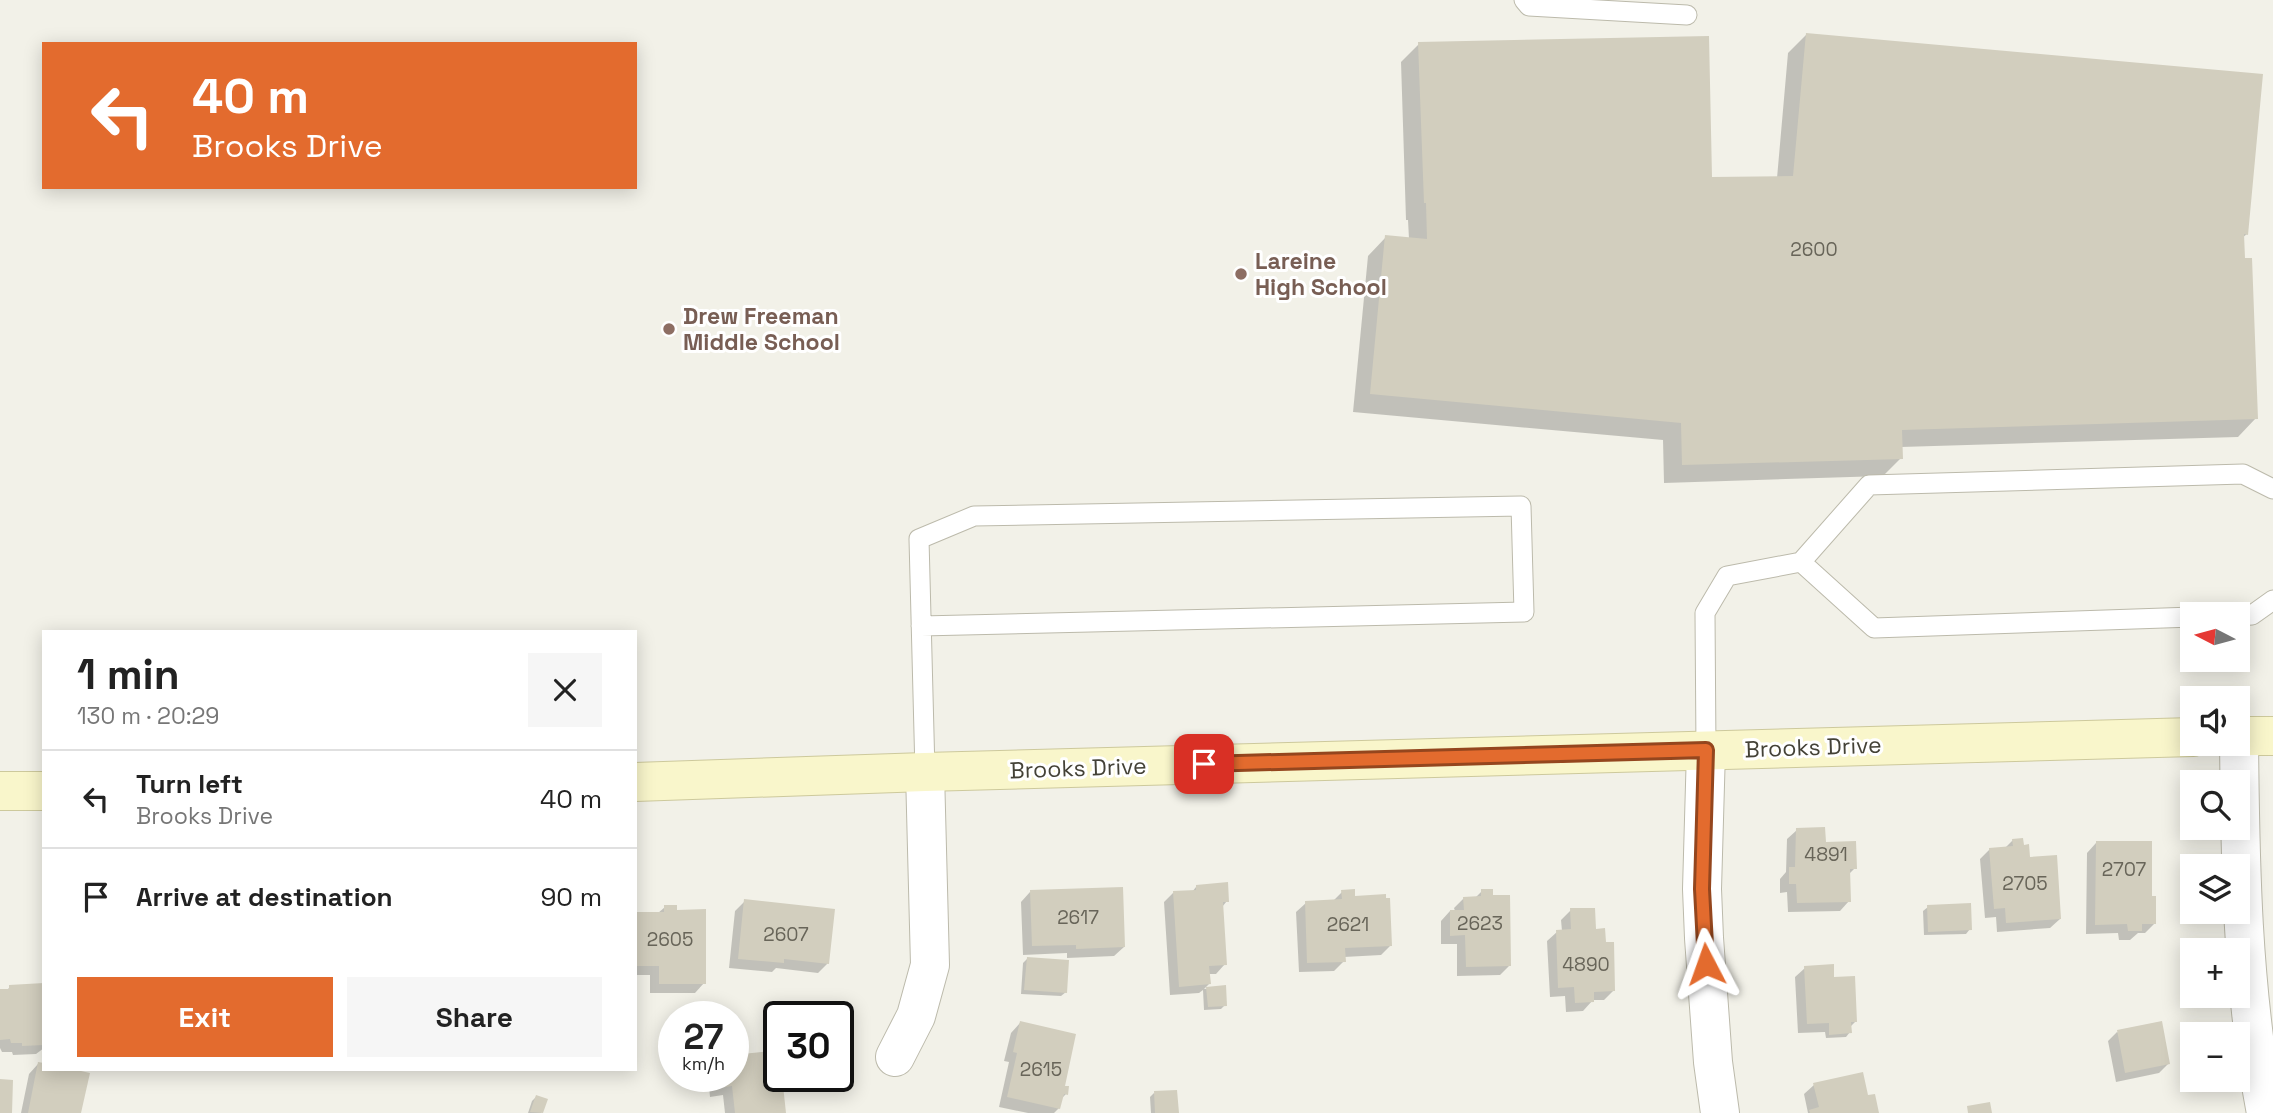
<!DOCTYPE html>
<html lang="en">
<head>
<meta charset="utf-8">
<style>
  body { margin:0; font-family:"Space Grotesk",sans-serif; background:#f6f6f6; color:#222; height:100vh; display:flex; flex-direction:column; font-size:26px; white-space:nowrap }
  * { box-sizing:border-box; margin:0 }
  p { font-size:23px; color:#767676 }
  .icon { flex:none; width:38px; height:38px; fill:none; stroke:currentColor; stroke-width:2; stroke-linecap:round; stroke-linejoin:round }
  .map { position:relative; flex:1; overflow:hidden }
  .panel { position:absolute; left:42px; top:630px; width:595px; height:441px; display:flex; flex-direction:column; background:#fff; border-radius:0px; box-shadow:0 4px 18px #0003 }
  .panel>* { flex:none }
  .guide { position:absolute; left:42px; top:42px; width:595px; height:147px; border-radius:0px; box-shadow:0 4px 18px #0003; background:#e36b2e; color:#fff; overflow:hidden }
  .needle { width:46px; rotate:276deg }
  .fabs { position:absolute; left:2180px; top:602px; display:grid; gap:14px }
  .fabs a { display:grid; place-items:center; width:70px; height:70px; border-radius:0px; background:#fff; box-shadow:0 4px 18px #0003; font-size:35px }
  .speed { position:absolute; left:658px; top:1001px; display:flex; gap:14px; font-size:35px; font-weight:700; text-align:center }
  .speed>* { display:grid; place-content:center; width:91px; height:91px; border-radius:50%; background:#fff; box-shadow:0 4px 18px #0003; line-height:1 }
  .speed small { font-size:18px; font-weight:400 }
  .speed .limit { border:4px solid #111; border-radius:10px; background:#fff; color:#111 }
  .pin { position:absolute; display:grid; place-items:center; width:60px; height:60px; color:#fff; margin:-30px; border-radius:14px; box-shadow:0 4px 10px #0006 }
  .me { position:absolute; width:77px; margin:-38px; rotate:356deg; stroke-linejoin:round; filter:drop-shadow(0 0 5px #0008) }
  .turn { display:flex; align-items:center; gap:24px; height:147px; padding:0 35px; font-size:32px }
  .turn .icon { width:91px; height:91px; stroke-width:2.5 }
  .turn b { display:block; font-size:49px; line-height:60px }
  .round { display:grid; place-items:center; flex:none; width:74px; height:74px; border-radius:0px; background:#f6f6f6 }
  .head { display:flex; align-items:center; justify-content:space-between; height:119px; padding:0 35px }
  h1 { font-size:42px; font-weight:700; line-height:52px }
  .cta { display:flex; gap:14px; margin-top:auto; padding:14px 35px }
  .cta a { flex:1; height:80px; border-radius:0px; background:#e36b2e; color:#fff; font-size:28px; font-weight:700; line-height:80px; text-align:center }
  .cta a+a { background:#f6f6f6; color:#222 }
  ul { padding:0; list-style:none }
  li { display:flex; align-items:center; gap:21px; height:98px; padding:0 35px; border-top:2px solid #e0e0e0 }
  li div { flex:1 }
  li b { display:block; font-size:26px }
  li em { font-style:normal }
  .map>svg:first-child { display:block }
  .shadow { fill:#0003 }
  .building { fill:#d2cebe }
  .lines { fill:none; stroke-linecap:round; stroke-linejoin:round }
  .lane-casing { stroke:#bcbaab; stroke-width:21 }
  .street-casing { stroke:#bcbaab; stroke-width:40 }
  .secondary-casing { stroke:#cdc99c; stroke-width:40 }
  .lane { stroke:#fff; stroke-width:19 }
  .street { stroke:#fff; stroke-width:38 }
  .secondary { stroke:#f9f6cb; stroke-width:38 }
  .route-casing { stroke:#94461e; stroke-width:18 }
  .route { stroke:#e36b2e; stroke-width:12 }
  .education-dot { fill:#8d6e63; stroke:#fff; stroke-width:2.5 }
  .labels { text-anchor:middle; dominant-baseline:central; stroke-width:6; stroke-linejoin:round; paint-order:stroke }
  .number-label { font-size:19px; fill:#686559 }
  .education-label { font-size:23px; font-weight:bold; fill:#785e54; stroke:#fff; text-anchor:start }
  .street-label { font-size:23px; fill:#444237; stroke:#fff }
</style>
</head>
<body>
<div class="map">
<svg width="2273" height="1113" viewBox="0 0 2273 1113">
  <rect width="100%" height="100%" fill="#f2f1e8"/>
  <path class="shadow" d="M1806 35 2247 234 2242 238 2256 418 2238 437 1901 447V458L1883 476 1664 483 1663 440 1353 412 1368 256 1386 237 1409 239 1408 220H1406L1401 62 1419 44 1711 179 1777 178 1788 53Z
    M1797 830 1824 844 1855 868 1848 875 1849 901 1840 911 1788 912 1787 892 1780 893V879L1786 872 1787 839Z
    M2013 840 2029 859 2060 919 2050 928 1997 932 1996 917 1985 918 1980 859 1990 849 2005 848Z
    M2096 843 2155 923 2145 933H2138L2130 940H2119L2118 933 2086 934 2087 853Z
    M1196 887 1227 901 1222 907 1225 964 1216 974H1208L1209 984 1204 989 1224 987 1225 1005 1221 1009 1204 1010 1203 990 1199 993 1170 995 1164 902 1173 893 1192 892Z
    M1482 891 1509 966 1500 975 1457 976V944H1441V921L1450 911H1455L1454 908 1464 898H1475Z
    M1030 892 1124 947 1114 956 1067 958V953L1023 955 1021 902Z
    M1342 892 1353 898 1390 946 1381 955 1344 957V961L1334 971 1299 972 1296 912 1306 903 1332 902Z
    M745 901 828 963 818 973 776 968 772 972 729 968 735 911Z
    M665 907 704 983 695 993H650V975H635V913H658Z
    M1928 907 1970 929 1966 934 1924 935 1923 911Z
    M1571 910 1594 930 1614 990 1604 1000H1593L1583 1011 1566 1012 1565 996 1550 997 1547 941 1557 932 1562 931 1561 920Z
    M1027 959 1066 992 1061 996 1021 994 1023 963Z
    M1805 968 1833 978 1856 1021 1850 1027V1032L1846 1037 1826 1038 1825 1032 1798 1033 1795 977Z
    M44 985V1048L36 1054 13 1055 12 1052H2L0 1048V991H6L10 987Z
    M1020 1023 1066 1094 1060 1100 1059 1108 1054 1113H1028L999 1107 1009 1062 1004 1061 1011 1033Z
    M2117 1032 2168 1064 2159 1073 2116 1082 2108 1041Z
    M38 1064 44 1069 79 1113H21L29 1074Z
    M708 1076H779L784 1113H725L723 1095 710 1097Z
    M1814 1085 1866 1097 1876 1113H1808L1804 1094Z
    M1154 1093 1177 1113H1151L1150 1097Z
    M536 1097 546 1100 541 1113H528L532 1101Z"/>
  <path class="building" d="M1806 33 2263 74 2248 235 2244 234 2245 258H2252L2258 419 1902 430 1903 459 1682 465 1681 423 1370 394 1385 235 1427 239 1426 203H1424L1418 42 1709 36 1712 177 1793 176Z
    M1825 827 1826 842 1856 841 1857 869H1850L1851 902 1797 903 1796 884H1789V867H1795L1796 828Z
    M2023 838 2024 845 2029 844 2030 857 2057 855 2061 919 2006 923 2005 908 1994 909 1989 848 2013 846 2012 839Z
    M2096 841H2152V896H2156V924H2142V931H2128L2127 924 2095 925Z
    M1228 882 1229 902H1223L1227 965 1209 966 1211 984 1179 987 1173 891 1196 890V885Z
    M1123 887 1125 947 1076 949V945L1032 946 1030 890Z
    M1355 889V896L1386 894V898H1390L1392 946 1345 948 1346 962 1307 963 1305 901 1342 899 1341 890Z
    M1481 889H1493V895H1510L1511 966 1466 967 1465 935 1450 936V910H1464L1463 897 1481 896Z
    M744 899 835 909 829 964 784 959V963L738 959Z
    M1971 903 1972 930 1928 932 1927 905Z
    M664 905H677V910L706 909V984H659V966H635V912H664Z
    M1570 908H1595L1596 929 1605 928 1606 942H1614L1615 991 1594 992V1002L1575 1003 1574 987 1558 988 1556 930 1571 929Z
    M1027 957 1069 960 1067 993 1024 990Z
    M1834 964V977L1855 976 1857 1022H1851L1852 1033 1829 1035V1023L1807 1024 1804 966Z
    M44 983V1045L22 1046V1043H11L10 1039 0 1040V989H9V985Z
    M1226 985 1227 1006 1208 1007 1206 987Z
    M1020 1021 1076 1034 1065 1086H1069L1068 1095 1064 1094 1060 1109 1007 1097 1017 1053 1013 1052Z
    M2162 1021 2170 1064 2125 1073 2117 1030Z
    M779 1050V1076H782L786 1113H735L732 1086 719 1088 718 1076H733V1055Z
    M38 1062 44 1063V1069H72L90 1073 81 1113H28Z
    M1863 1072 1868 1095 1875 1094 1879 1113H1810L1809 1110 1819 1107 1813 1083Z
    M0 1079 13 1080 12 1113H0Z
    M1177 1090 1179 1113H1155L1154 1091Z
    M536 1095 548 1099 543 1113 530 1112Z
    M1990 1102 1992 1113H1968L1967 1106Z"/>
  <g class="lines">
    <g class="lane-casing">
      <path id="lane" d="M1524 0 1529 6 1687 15
        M1801 562 1874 628 2193 617
        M2238 616 2252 615 2273 600
        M921 626 1524 612 1521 506 974 516 919 539 925 772
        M1706 750 1705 613 1727 576 1801 562 1869 485 2243 474 2273 489"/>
    </g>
    <g class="street-casing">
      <path id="street" d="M2239 736C2240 862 2242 989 2266 1113
        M1706 750 1702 889 1704 938 1713 1062 1720 1113
        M895 1057 916 1016 930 965 925 772"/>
    </g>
    <g class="secondary-casing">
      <path id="secondary" d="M2238 736H2273
        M635 782 925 772 2193 737
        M0 791H44"/>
    </g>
    <use href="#lane" class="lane"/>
    <use href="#street" class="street"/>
    <use href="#secondary" class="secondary"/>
  </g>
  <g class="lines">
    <g class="route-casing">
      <path id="route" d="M1204 764 1706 750 1702 889 1706 964"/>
    </g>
    <use href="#route" class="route"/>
  </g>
  <g class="education-dot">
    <circle cx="1241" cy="274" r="7"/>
    <circle cx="669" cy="329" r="7"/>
  </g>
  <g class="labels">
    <g class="number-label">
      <text x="1814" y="249">2600</text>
      <text x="1826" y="854">4891</text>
      <text x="2124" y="869">2707</text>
      <text x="2025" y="883">2705</text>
      <text x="1078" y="917">2617</text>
      <text x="1480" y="923">2623</text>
      <text x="1348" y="924">2621</text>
      <text x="786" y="934">2607</text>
      <text x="670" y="939">2605</text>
      <text x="1586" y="964">4890</text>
      <text x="1041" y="1069">2615</text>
    </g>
    <g class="education-label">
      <text x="1255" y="261">Lareine<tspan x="1255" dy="26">High School</tspan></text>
      <text x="683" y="316">Drew Freeman<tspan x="683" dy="26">Middle School</tspan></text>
    </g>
    <g class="street-label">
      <text transform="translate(1813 747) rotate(-2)">Brooks Drive</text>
      <text transform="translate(1078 768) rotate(-2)">Brooks Drive</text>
    </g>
  </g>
</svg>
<div class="fabs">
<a><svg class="needle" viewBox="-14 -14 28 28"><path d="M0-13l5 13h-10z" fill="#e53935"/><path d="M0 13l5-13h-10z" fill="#767676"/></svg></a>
<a><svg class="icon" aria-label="sound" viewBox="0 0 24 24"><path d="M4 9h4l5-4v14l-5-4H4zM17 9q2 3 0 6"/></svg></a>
<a><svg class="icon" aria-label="search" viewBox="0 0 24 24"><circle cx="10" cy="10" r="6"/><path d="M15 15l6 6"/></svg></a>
<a><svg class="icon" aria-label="layers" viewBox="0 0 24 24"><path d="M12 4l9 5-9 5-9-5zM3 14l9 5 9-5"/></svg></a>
<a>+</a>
<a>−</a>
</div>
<div class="speed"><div>27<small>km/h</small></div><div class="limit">30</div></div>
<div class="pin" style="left:1204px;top:764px;background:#d93025"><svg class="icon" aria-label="arrive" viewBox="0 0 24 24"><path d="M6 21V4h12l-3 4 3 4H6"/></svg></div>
<svg class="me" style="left:1706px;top:964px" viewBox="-20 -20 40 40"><path d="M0-17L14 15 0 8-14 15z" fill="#e36b2e" stroke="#fff" stroke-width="4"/></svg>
<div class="guide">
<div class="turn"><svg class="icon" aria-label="left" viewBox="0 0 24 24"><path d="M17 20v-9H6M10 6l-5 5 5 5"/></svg><div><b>40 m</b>Brooks Drive</div></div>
</div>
<section class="panel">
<div class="head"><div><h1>1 min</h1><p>130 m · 20:29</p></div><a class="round"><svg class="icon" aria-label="close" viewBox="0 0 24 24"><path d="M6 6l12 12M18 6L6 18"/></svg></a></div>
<ul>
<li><svg class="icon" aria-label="left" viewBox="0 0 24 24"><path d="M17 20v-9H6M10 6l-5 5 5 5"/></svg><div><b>Turn left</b><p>Brooks Drive</p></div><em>40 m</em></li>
<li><svg class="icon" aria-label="arrive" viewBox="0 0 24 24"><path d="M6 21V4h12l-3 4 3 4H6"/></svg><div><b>Arrive at destination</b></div><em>90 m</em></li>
</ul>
<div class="cta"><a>Exit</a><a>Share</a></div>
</section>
</div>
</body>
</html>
